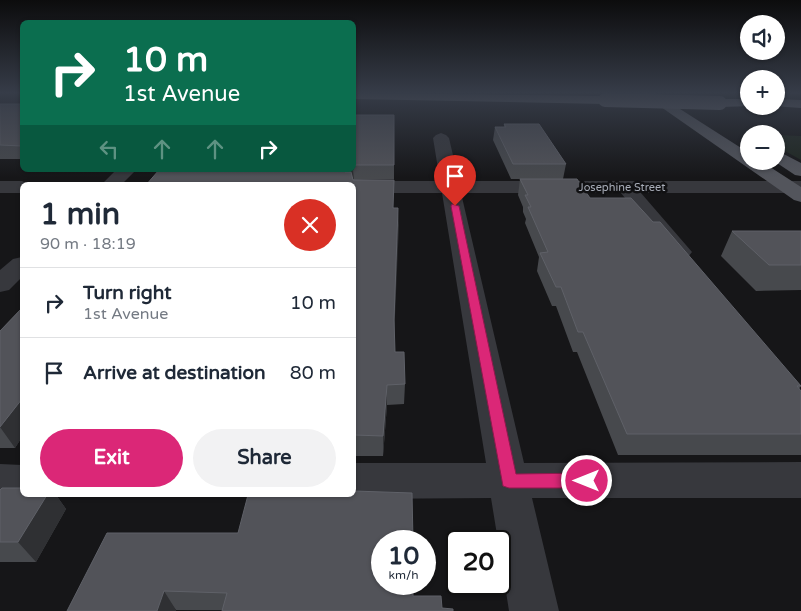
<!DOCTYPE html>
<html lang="en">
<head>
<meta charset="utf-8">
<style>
  body { margin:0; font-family:"Varela Round",sans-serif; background:#f2f2f3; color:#1f2937; height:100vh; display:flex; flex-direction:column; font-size:19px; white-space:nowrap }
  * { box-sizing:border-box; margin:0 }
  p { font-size:16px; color:#747a83 }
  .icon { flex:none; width:28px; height:28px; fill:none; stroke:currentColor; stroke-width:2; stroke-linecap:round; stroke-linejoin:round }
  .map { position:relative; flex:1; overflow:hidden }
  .drawer { position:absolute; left:20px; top:182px; width:336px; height:315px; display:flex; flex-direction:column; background:#fff; border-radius:8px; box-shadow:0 1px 4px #0004 }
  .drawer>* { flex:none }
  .hud { position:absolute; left:20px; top:20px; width:336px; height:152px; border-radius:8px; box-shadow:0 1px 4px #0004; background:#0b6e4f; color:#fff; overflow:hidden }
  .buttons { position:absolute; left:740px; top:15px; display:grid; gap:10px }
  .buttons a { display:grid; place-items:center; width:45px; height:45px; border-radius:50%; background:#fff; box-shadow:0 1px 4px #0004; font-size:25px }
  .speed { position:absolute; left:371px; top:530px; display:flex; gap:10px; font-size:25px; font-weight:700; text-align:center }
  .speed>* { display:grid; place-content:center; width:65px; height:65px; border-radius:50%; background:#fff; box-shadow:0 1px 4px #0004; line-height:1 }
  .speed small { font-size:12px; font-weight:400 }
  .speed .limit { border:2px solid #111; border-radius:8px; background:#fff; color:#111 }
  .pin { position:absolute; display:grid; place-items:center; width:42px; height:42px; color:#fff; margin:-51px -21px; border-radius:50% 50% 50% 0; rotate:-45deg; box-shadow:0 0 5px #0007 }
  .pin .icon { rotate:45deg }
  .me { position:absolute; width:55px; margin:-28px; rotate:270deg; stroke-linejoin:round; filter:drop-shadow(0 0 4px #0008) }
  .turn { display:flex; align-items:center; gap:18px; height:105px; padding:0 20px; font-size:22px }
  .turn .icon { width:65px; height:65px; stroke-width:2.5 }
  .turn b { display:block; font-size:35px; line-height:42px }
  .lanes { display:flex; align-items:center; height:48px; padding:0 20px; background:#0003; justify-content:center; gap:25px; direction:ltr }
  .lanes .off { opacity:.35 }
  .round { display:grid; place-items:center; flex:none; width:52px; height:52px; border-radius:26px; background:#f2f2f3 }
  .overview { display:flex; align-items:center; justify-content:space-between; height:85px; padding:0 20px }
  h1 { font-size:30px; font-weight:700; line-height:38px }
  .action { display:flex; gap:10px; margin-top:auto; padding:10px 20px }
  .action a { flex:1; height:58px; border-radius:30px; background:#db2777; color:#fff; font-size:20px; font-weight:700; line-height:58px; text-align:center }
  .action a+a { background:#f2f2f3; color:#1f2937 }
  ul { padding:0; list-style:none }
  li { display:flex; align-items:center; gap:15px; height:70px; padding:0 20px; border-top:1px solid #e0e1e3 }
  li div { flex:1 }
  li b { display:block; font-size:19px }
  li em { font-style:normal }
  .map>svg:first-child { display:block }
  .green { fill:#1e261f }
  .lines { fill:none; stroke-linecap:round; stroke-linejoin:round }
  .minor { fill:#37383d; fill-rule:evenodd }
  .major { fill:#53555c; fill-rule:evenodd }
  .highway { fill:#63666e; fill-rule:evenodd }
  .tram { stroke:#4a4c52; stroke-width:1 }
  .highway-bridge { stroke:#63666e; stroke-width:14 }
  .wall { fill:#47494d }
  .shaded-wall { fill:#2f3033 }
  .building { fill:#525359; stroke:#5f6168 }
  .route { fill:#db2777; stroke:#8e194d }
  .labels { text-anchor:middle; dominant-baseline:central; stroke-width:5; stroke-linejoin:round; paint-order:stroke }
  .far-street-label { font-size:11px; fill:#a8adb8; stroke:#111113 }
</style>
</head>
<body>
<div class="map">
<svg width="801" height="611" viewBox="0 0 801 611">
  <rect width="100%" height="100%" fill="#161618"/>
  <path class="green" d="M776 135 801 136V160L776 146Z"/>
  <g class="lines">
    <path class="minor" d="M441 133 446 135 449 138 459 181H801V193H641L692 252 688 257 680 259 672 257 621 193H461L524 463 801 462V498H532L559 611H509L500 553V541H498L491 498 354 499 344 495H354V463H486L442 193H354V185H346L354 181H440L433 138 436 135Z
      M116 170H136L121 185H101Z
      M0 181H22L30 185H22V193H0Z
      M22 257V277L9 290 0 292V270L13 259Z
      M0 464 22 465V495H35L22 500H0Z"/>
    <path class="major" d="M641 93H655L749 153V161H761L801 187V202L794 200Z
      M776 150 801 163V176L795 175 774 161H776Z"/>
    <path class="highway" d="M354 93 605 96 611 100 605 104 354 99Z
      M720 99H749V106H752L720 107 715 106 714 103Z
      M776 99 801 100V108L773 106H776Z"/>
    <path class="tram" d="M776 93H801"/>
    <path class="highway-bridge" d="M605 100 720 103"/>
  </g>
  <path class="wall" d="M0 104H22V159H0Z
    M354 115H394V179L353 180 394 208H398L394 333 395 352 405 384 404 404 387 405 383 456H354V185L159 170H354Z
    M504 124 566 164 563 179H511L493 140 495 127H504Z
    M520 179 590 198 801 386 799 389 801 391V455H618L577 352H573L556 306H552L537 271 539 257 525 223 526 219 523 212V207L518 195Z
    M732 231H801V290L756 291 721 256Z
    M22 308V437L15 448H0V331Z
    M0 490 22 495H56L66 509 36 562H0Z
    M107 533 413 596 442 608 453 611 176 610Z"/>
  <path class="shaded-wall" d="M343 170H353L354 179 344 185Z
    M398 208 399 225 394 340V320Z
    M387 385V405L383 456V436Z
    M22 399V437L15 448 0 427Z
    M47 495H56L66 509 36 562 18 542Z
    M164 591 176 610V611H157Z"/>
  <path class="building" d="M0 104H22V146L0 145Z
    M354 115H394V165H354Z
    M504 124H539L566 164H513L495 127H506Z
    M159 170H343L345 172H351L353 180H394L393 208H398L394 320 395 352H404L405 384 387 385 383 436 354 435V185H146Z
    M520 179H577L590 198H631L653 222H660L801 386H797L801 391V434H627L583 332H578L561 287H556L540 253 548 252 528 207H531L525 195H528Z
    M732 231H801V265H769Z
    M22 308V399L0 427V331Z
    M2 488H22V495H47L18 542H0V490Z
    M354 491 412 493 413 541H382V584H413V596H441L442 608 453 609V611H222L227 593 164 591 157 611H67L107 533H238L248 495H354Z"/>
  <linearGradient id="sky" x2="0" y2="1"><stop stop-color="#0c0c0d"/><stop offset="0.52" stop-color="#363c48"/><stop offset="1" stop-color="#363c48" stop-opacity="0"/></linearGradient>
  <rect width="801" height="178" fill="url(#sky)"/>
  <path class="route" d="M452 204 459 206 516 474 587 473 592 476 595 481 592 486 587 488H509L503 486 451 206Z"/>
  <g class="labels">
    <g class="far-street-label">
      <text x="622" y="187">Josephine Street</text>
    </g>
  </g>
</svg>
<div class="buttons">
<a><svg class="icon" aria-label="sound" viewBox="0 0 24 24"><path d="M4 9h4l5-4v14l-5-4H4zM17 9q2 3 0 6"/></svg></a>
<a>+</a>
<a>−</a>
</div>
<div class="speed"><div>10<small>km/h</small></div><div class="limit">20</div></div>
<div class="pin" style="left:455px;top:206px;background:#d93025"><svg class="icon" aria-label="arrive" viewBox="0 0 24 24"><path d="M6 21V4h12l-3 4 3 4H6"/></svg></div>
<svg class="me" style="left:587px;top:481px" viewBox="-20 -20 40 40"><circle r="17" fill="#db2777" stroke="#fff" stroke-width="3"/><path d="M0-11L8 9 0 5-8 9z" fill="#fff"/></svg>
<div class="hud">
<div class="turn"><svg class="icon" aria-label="right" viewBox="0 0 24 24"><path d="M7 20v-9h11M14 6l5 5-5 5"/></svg><div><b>10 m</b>1st Avenue</div></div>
<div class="lanes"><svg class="icon off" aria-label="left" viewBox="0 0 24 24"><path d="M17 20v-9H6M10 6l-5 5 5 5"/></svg><svg class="icon off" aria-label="ahead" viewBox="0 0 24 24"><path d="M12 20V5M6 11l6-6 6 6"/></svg><svg class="icon off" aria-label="ahead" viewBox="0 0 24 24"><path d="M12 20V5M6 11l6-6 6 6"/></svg><svg class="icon" aria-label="right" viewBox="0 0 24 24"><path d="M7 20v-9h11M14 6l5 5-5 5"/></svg></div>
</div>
<section class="drawer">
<div class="overview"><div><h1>1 min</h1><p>90 m · 18:19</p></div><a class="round" style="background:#d93025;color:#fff"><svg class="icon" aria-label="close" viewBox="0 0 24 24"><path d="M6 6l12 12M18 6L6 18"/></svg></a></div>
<ul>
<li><svg class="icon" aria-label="right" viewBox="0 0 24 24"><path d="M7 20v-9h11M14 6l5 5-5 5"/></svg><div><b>Turn right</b><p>1st Avenue</p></div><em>10 m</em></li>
<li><svg class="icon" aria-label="arrive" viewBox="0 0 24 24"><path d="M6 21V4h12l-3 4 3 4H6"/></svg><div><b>Arrive at destination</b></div><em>80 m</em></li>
</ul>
<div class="action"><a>Exit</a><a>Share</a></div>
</section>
</div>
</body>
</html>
